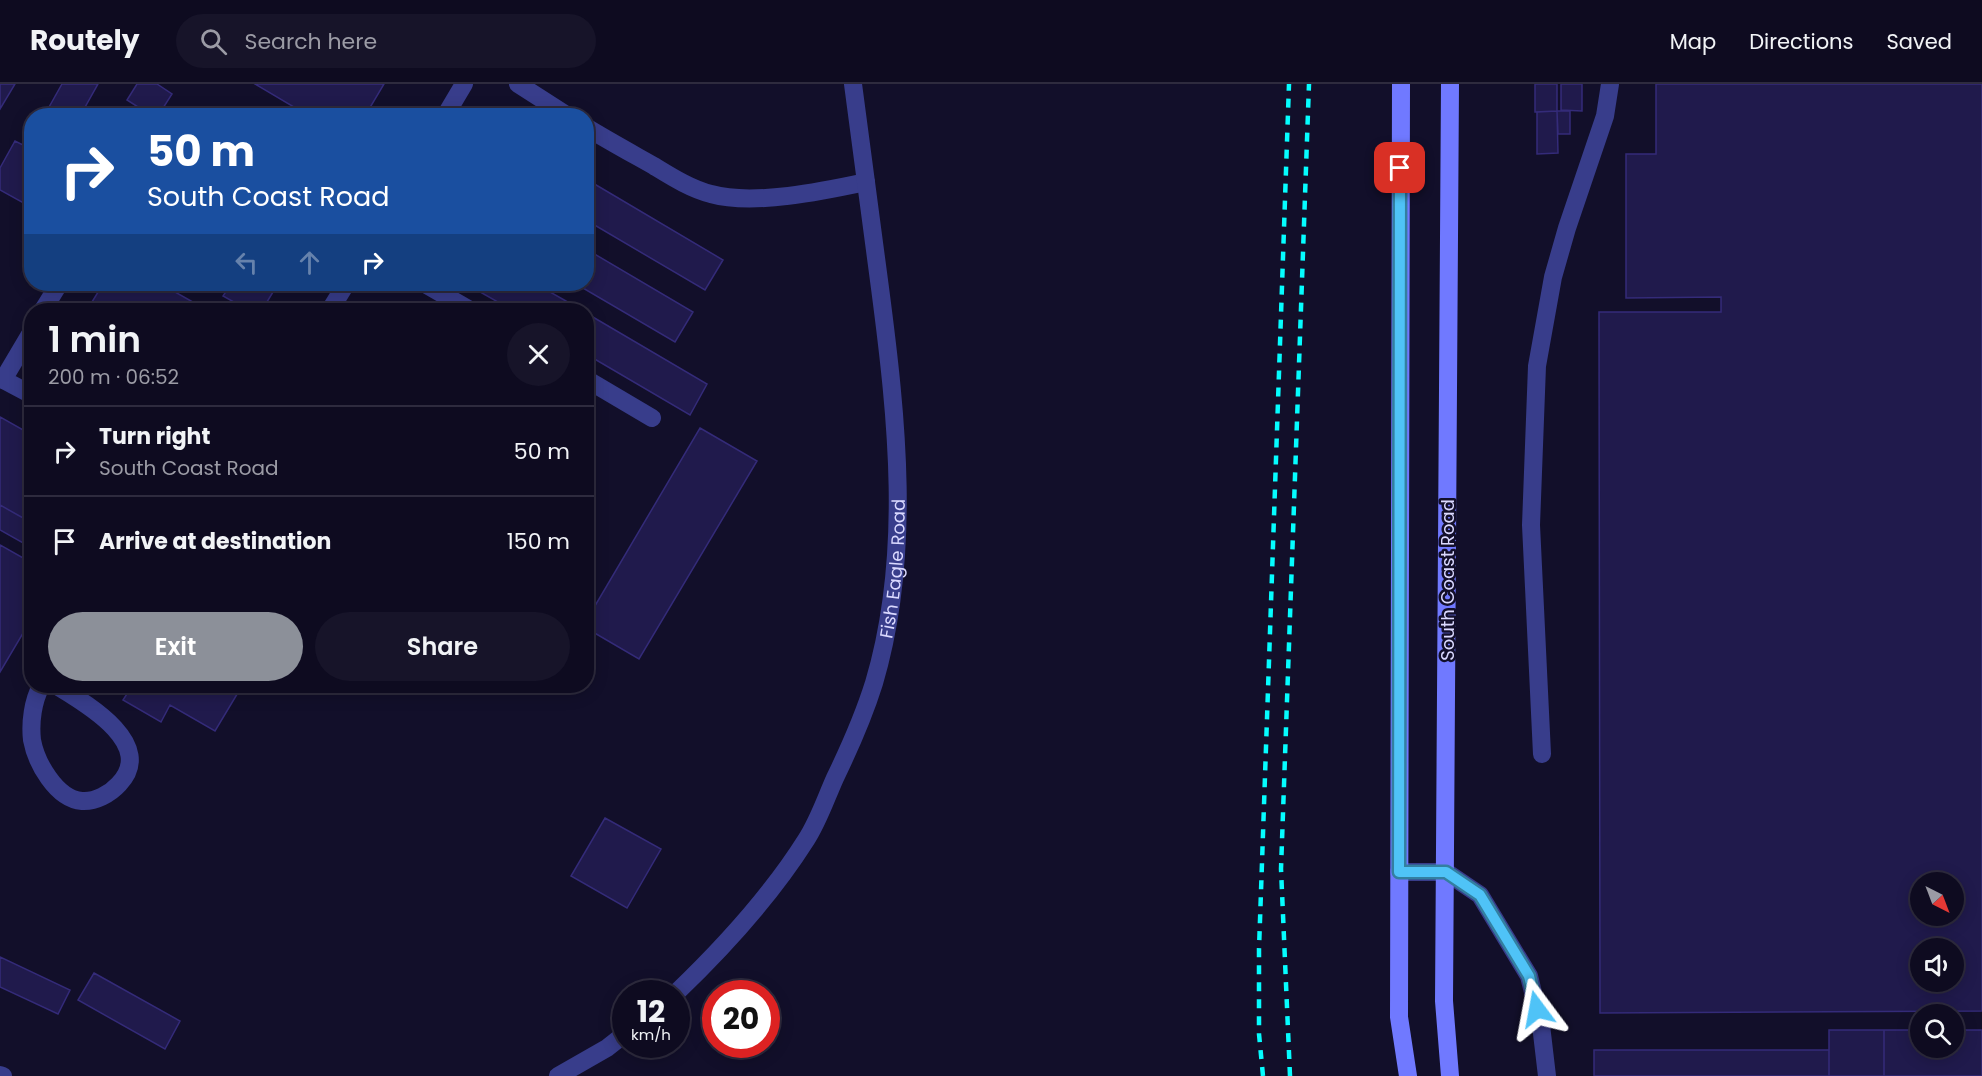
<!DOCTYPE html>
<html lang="en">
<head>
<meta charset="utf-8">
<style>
  body { margin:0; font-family:Poppins,sans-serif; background:#171429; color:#f1f3f6; height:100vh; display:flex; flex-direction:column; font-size:22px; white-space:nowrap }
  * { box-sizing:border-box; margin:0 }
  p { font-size:20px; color:#9b9ba5 }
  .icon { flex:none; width:33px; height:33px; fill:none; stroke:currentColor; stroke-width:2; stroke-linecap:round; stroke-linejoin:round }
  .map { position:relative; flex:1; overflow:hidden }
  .panel { position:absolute; left:24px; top:219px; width:570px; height:390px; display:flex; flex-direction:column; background:#0e0b20; border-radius:24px; box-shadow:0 3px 15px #0003,0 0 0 2px #2e2b3e }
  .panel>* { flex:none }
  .top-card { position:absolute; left:24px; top:24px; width:570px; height:183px; border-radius:24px; box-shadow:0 3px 15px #0003,0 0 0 2px #2e2b3e; background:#1a4fa0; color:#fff; overflow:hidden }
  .needle { width:39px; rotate:138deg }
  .controls { position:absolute; left:1910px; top:788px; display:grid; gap:12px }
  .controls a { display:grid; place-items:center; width:54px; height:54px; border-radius:50%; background:#0e0b20; box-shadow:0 3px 15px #0003,0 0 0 2px #2e2b3e; font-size:30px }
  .speed { position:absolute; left:612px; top:896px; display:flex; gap:12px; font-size:30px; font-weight:700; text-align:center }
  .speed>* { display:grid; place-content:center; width:78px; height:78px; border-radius:50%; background:#0e0b20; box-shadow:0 3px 15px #0003,0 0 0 2px #2e2b3e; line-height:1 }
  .speed small { font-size:15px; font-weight:400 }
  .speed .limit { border:9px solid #d22; background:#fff; color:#111 }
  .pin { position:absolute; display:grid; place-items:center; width:51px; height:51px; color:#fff; margin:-26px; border-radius:12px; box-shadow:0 3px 9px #0006 }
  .me { position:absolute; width:66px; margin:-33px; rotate:347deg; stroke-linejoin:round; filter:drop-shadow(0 0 4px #0008) }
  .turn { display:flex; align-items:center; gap:21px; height:126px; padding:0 24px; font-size:27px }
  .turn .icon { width:78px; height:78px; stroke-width:2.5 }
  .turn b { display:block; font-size:42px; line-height:51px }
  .lanes { display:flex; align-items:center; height:57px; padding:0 24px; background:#0003; justify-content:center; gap:30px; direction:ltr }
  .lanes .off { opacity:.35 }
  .round { display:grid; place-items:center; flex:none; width:63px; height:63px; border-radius:32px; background:#171429 }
  .head { display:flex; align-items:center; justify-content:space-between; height:102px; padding:0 24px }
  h1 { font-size:36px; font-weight:600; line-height:45px }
  .button { display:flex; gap:12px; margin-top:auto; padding:12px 24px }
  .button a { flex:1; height:69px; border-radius:36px; background:#8c9099; color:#fff; font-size:24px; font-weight:600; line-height:69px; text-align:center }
  .button a+a { background:#171429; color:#f1f3f6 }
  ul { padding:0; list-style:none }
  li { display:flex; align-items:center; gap:18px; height:90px; padding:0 24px; border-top:2px solid #2e2b3e }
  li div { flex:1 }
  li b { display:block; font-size:22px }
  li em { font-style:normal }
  header { display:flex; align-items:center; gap:36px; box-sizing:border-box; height:84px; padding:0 30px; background:#0e0b20; border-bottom:2px solid #2e2b3e }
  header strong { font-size:28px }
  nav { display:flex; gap:33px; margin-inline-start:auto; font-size:21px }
  .search { width:420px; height:54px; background:#171429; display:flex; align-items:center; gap:15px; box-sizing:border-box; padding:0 21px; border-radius:33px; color:#9b9ba5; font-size:22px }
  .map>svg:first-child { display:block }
  .building { fill:#201a4c; stroke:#342b79; stroke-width:1.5; fill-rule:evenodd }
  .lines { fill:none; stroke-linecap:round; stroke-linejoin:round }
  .lane { stroke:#383d8b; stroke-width:18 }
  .street { stroke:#383d8b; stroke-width:18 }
  .secondary { stroke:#7079ff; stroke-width:18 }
  .rail { stroke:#05fdff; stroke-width:4.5; stroke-dasharray:9 8; stroke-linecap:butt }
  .route-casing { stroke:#337fa1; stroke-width:15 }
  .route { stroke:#4fc3f7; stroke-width:10 }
  .labels { text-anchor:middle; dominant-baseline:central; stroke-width:5; stroke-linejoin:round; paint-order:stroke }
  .street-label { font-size:18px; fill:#dad9ff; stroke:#120f2a }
</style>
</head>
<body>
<header>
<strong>Routely</strong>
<div class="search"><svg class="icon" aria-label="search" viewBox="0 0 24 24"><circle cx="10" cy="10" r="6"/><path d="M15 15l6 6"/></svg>Search here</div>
<nav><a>Map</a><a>Directions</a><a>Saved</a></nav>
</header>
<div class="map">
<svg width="1982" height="992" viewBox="0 0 1982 992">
  <rect width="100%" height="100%" fill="#120f2a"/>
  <path class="building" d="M0 0H15L0 25Z
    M62 0H98L80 32H44Z
    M137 0H157L172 10 158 32H152L127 16Z
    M255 0H384L365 32H309Z
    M1535 0H1557V27L1535 28Z
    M1561 0H1582V27L1561 26Z
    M1656 0H1982V927L1600 929 1599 228H1721V213L1626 214V70H1656ZM1920 798H1953V831H1920ZM1920 864H1953V897H1920Z
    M1557 27H1570V50H1558Z
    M1557 27 1558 69 1537 70V28Z
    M32 54V117L29 122 0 106V84L15 57 27 63Z
    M586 95 723 176 705 206 586 136Z
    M586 165 693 228 675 258 576 200H586Z
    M103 200H161L207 226H87Z
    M231 200H278L262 226H248L223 212Z
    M466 200H536L582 226H512Z
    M586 229 707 300 690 331 586 270Z
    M0 333 32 351V439L0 421Z
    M700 344 757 377 639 575 586 544V537Z
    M0 421 32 439V464L0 446Z
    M0 461 32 479V534L0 588Z
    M132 602H242L215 647 170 621 161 638 123 616Z
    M605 734 661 765 627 824 571 792Z
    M0 873 70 906 58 930 0 903Z
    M94 889 180 937 165 965 78 916Z
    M1829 946H1884V992H1829Z
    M1884 946H1920V963H1953V946H1982V992H1884Z
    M1594 966H1829V992H1594Z"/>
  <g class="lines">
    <path class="lane" d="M518 0 568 32
      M445 32 464 0
      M586 43C609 57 631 69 654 82 672 93 691 105 711 110 753 122 824 107 866 98
      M425 200 470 226
      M43 226 59 200
      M330 226 346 200
      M0 294 32 311
      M586 295 652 334
      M3 296 32 247
      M41 602C33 617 30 638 32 656 36 678 56 715 82 717 95 718 110 710 119 700 157 660 85 619 57 602
      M1542 670 1531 441 1537 282 1553 193 1567 144 1605 32 1610 0
      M1399 788H1446L1480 811 1529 892 1541 941 1547 992"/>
    <g class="street">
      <path id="s1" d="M676 909C725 862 770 813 806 756 818 738 826 714 835 694 850 663 864 631 874 599 912 471 897 334 880 204 871 136 862 68 853 0"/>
      <path d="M0 991 3 992"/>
      <path d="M558 992 607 964 626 949"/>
    </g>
    <path class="secondary" d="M1401 0 1399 933 1408 992
      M1450 0 1444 917 1450 992"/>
    <path class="rail" d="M1263 992 1259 950V865L1289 0
      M1290 992 1281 785 1309 0"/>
  </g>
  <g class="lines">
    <g class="route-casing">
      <path id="route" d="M1400 84 1399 788H1446L1480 811 1529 892 1537 925"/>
    </g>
    <use href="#route" class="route"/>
  </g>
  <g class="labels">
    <g class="street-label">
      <text stroke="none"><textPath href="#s1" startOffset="489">Fish Eagle Road</textPath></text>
      <text transform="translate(1447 496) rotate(-90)">South Coast Road</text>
    </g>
  </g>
</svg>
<div class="controls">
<a><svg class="needle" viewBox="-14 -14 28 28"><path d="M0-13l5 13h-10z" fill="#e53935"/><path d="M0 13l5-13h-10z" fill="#9b9ba5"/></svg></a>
<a><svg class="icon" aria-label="sound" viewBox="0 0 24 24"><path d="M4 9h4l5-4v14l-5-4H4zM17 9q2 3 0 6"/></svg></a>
<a><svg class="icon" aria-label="search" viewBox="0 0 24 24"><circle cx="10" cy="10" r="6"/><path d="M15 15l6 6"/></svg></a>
</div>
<div class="speed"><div>12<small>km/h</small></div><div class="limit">20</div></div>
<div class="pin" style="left:1400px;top:84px;background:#d93025"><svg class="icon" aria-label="arrive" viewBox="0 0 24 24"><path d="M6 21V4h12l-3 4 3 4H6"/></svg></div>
<svg class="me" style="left:1537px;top:925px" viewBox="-20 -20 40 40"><path d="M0-17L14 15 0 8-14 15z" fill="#4fc3f7" stroke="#fff" stroke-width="4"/></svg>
<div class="top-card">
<div class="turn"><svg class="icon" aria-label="right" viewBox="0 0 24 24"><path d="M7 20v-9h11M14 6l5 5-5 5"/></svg><div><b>50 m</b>South Coast Road</div></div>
<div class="lanes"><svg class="icon off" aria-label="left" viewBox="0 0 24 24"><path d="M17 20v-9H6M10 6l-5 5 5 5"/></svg><svg class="icon off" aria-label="ahead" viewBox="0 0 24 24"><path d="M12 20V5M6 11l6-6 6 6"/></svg><svg class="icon" aria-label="right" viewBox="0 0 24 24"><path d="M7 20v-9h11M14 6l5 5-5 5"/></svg></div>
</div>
<section class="panel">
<div class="head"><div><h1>1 min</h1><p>200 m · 06:52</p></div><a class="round"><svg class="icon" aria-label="close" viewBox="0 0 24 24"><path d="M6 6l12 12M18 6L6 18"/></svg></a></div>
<ul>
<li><svg class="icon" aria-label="right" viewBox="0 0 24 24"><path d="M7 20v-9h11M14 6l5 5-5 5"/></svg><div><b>Turn right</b><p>South Coast Road</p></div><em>50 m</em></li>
<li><svg class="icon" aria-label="arrive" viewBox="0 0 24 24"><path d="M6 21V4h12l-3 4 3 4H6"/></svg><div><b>Arrive at destination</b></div><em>150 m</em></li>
</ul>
<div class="button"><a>Exit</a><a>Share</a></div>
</section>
</div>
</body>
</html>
